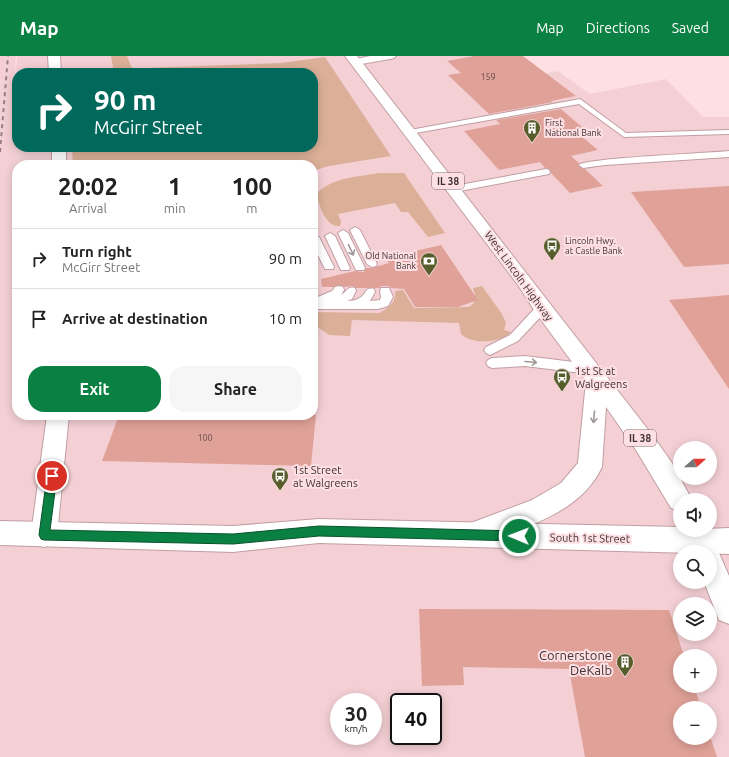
<!DOCTYPE html>
<html lang="en">
<head>
<meta charset="utf-8">
<style>
  body { margin:0; font-family:Ubuntu,sans-serif; background:#f6f6f6; color:#222; height:100vh; display:flex; flex-direction:column; font-size:15px; white-space:nowrap }
  * { box-sizing:border-box; margin:0 }
  p { font-size:13px; color:#767676 }
  .icon { flex:none; width:22px; height:22px; fill:none; stroke:currentColor; stroke-width:2; stroke-linecap:round; stroke-linejoin:round }
  .map { position:relative; flex:1; overflow:hidden }
  .details { position:absolute; left:12px; top:104px; width:306px; height:260px; display:flex; flex-direction:column; background:#fff; border-radius:16px; box-shadow:0 2px 10px #0003 }
  .details>* { flex:none }
  .top-card { position:absolute; left:12px; top:12px; width:306px; height:84px; border-radius:16px; box-shadow:0 2px 10px #0003; background:#00695c; color:#fff; overflow:hidden }
  .needle { width:26px; rotate:69deg }
  .fabs { position:absolute; left:673px; top:385px; display:grid; gap:8px }
  .fabs a { display:grid; place-items:center; width:44px; height:44px; border-radius:50%; background:#fff; box-shadow:0 2px 10px #0003; font-size:20px }
  .speed { position:absolute; left:330px; top:637px; display:flex; gap:8px; font-size:20px; font-weight:700; text-align:center }
  .speed>* { display:grid; place-content:center; width:52px; height:52px; border-radius:50%; background:#fff; box-shadow:0 2px 10px #0003; line-height:1 }
  .speed small { font-size:10px; font-weight:400 }
  .speed .limit { border:2px solid #111; border-radius:6px; background:#fff; color:#111 }
  .pin { position:absolute; display:grid; place-items:center; width:34px; height:34px; color:#fff; margin:-17px; border:2px solid #fff; border-radius:50%; box-shadow:0 1px 4px #0007 }
  .me { position:absolute; width:44px; margin:-22px; rotate:271deg; stroke-linejoin:round; filter:drop-shadow(0 0 3px #0008) }
  .turn { display:flex; align-items:center; gap:14px; height:84px; padding:0 16px; font-size:18px }
  .turn .icon { width:52px; height:52px; stroke-width:2.5 }
  .turn b { display:block; font-size:28px; line-height:34px }
  .eta { display:flex; justify-content:space-evenly; align-items:center; height:68px; text-align:center }
  .eta b { font-size:24px; font-weight:600; line-height:28px }
  .primary-button { display:flex; gap:8px; margin-top:auto; padding:8px 16px }
  .primary-button a { flex:1; height:46px; border-radius:16px; background:#0b8043; color:#fff; font-size:16px; font-weight:600; line-height:46px; text-align:center }
  .primary-button a+a { background:#f6f6f6; color:#222 }
  ul { padding:0; list-style:none }
  li { display:flex; align-items:center; gap:12px; height:60px; padding:0 16px; border-top:1px solid #e0e0e0 }
  li div { flex:1 }
  li b { display:block; font-size:15px }
  li em { font-style:normal }
  header { display:flex; align-items:center; gap:24px; box-sizing:border-box; height:56px; padding:0 20px; background:#0b8043; color:#fff }
  header strong { font-size:19px }
  nav { display:flex; gap:22px; margin-inline-start:auto; font-size:14px }
  .map>svg:first-child { display:block }
  .built { fill:#f4d0d5; fill-rule:evenodd }
  .green { fill:#dcb098 }
  .building { fill:#e0a298 }
  .lines { fill:none; stroke-linecap:round; stroke-linejoin:round }
  .lane-casing { stroke:#c19ea3; stroke-width:2 }
  .street-casing { stroke:#c19ea3; stroke-width:2 }
  .secondary-casing { stroke:#c19ea3; stroke-width:2 }
  .primary-casing { stroke:#c19ea3; stroke-width:2 }
  .lane { fill:#fff; fill-rule:evenodd }
  .street { fill:#fff; fill-rule:evenodd }
  .secondary { fill:#fff; fill-rule:evenodd }
  .primary { fill:#fff; fill-rule:evenodd }
  .rail { stroke:#978184; stroke-width:2; stroke-dasharray:4 4; stroke-linecap:butt }
  .oneway { stroke:#9f9899 }
  .route { fill:#0b8043; stroke:#07532c }
  .labels { text-anchor:middle; dominant-baseline:central; stroke-width:4; stroke-linejoin:round; paint-order:stroke }
  .number-label { font-size:9px; fill:#674d4c }
  .far-poi-label { font-size:9px; fill:#3f3133; stroke:#fee0e4; text-anchor:start }
  .shield { fill:#fee0e4; stroke:#786668; stroke-width:1 }
  .shield-label { font-size:10px; font-weight:bold; fill:#3f3133 }
  .street-label { font-size:11px; fill:#3f3133; stroke:#fee0e4 }
  .poi-label { font-size:11px; fill:#3f3133; stroke:#fee0e4; text-anchor:start }
  .near-poi-label { font-size:13px; fill:#3f3133; stroke:#fee0e4; text-anchor:end }
</style>
</head>
<body>
<header>
<strong>Map</strong>
<nav><a>Map</a><a>Directions</a><a>Saved</a></nav>
</header>
<div class="map">
<svg width="729" height="701" viewBox="0 0 729 701">
  <rect width="100%" height="100%" fill="#fee0e4"/>
  <path class="built" d="M0 0H16L12 66 17 0H511L537 19 558 15 590 38 666 23 703 61H729V701H0ZM17 17H313V91H17ZM17 109H313V359H17ZM680 392H710V422H680ZM680 444H710V474H680ZM680 496H710V526H680ZM680 548H710V578H680ZM680 600H710V630H680ZM339 646H373V680H339ZM399 646H433V680H399ZM680 652H710V682H680Z"/>
  <path class="green" d="M111 0H127L134 17H114Z
    M325 1 391 100 329 110 313 115V109H73L72 91H313V17H147L145 12 281 7Z
    M379 117H404L445 177 428 181 408 156H401L395 147 338 158 341 166 340 170C326 172 318 148 317 137 333 121 358 121 379 117Z
    M482 230 502 258 506 267 504 274 511 276C500 287 472 289 461 278L459 267 352 264 350 280 329 279 313 268V256L379 257C388 253 397 245 395 235L403 234 414 252 468 251C477 247 476 241 473 232Z"/>
  <path class="building" d="M474 0H523L576 40 551 45 553 46 489 58 448 19 461 17 447 5Z
    M561 53 590 78 581 80 598 94 571 100 579 107 578 110 585 113 603 130 570 137 551 117 550 113 545 112 540 106 499 114 464 75 500 68 496 64Z
    M729 130V208L684 211 631 136Z
    M441 189 478 244 458 251H415L404 233 391 232 389 230H381L379 232H356L352 230 345 231 339 229 333 231H322L321 223 355 215 364 216 366 212H372L389 207 386 202Z
    M729 239V333L669 244Z
    M119 359H316L311 410 102 405Z
    M419 553 669 554 684 600H680V630H694L701 652H680V682H710V680L717 701H585L569 613 463 611 464 629 422 630Z"/>
  <g class="lines">
    <g class="lane-casing">
      <path id="lane" d="M580 43 626 77 729 74V78L624 81 579 48 410 78 406 76 410 74Z
        M729 95V101L605 109 583 112 579 109C586 102 709 97 729 95Z
        M546 113 549 114 550 116 549 118 454 136 449 133 454 130Z
        M355 171 360 174 377 208 376 210 372 211 367 208 350 174Z
        M343 174 348 177 365 212 364 214H356L355 212 338 177Z
        M330 177 335 180 350 212 349 214H341L340 212 325 180Z
        M313 180 319 181 334 211 333 213H325L313 189Z
        M339 230 343 231 344 234 341 239C347 236 347 230 355 232L356 235 352 243 347 245C352 245 357 244 361 241 367 237 365 231 374 233L375 236 370 245 380 244 381 241 380 235 381 232H389L393 241 388 250 378 253H313V243L332 235 335 231Z
        M542 248 546 249 548 252 546 255 518 285 490 299 486 297 484 294 486 291 510 279 538 249Z
        M525 300 590 308 594 310 596 313 594 316 590 318 525 310 492 312 488 310 486 307 488 304 492 302Z"/>
    </g>
    <g class="street-casing">
      <path id="street" d="M48 0H60L61 17H49Z
        M370 0H396L394 2 390 3 356 9 352 8 350 6 352 4Z
        M52 91H66V109H52Z
        M47 359H69L57 479 53 488 44 491 35 488 31 479Z"/>
    </g>
    <g class="secondary-casing">
      <path id="secondary" d="M319 463 680 471V474L729 472V498L319 487 233 496 0 489V465L233 470Z"/>
    </g>
    <g class="primary-casing">
      <path id="primary" d="M345 0H357L653 380 672 407 692 444H680V455L671 452 636 394 606 351 602 411C579 460 518 473 472 491L463 488 459 479 463 470 532 444 561 427 578 407 586 325 536 257 518 229Z
        M683 474H709L729 520V568L719 564 704 526H710V496H693Z"/>
    </g>
    <use href="#lane" class="lane"/>
    <use href="#street" class="street"/>
    <use href="#secondary" class="secondary"/>
    <use href="#primary" class="primary"/>
    <path class="rail" d="M0 96 8 0"/>
  </g>
  <defs><path id="oneway-shaft" d="M-6 0H5M1.5-3L5.5 0L1.5 3" fill="none" stroke-width="1.6" stroke-linecap="round" stroke-linejoin="round"/></defs>
  <g class="oneway">
    <use href="#oneway-shaft" transform="translate(351 194) rotate(64)"/>
    <use href="#oneway-shaft" transform="translate(531 306) rotate(5)"/>
    <use href="#oneway-shaft" transform="translate(594 361) rotate(95)"/>
  </g>
  <path class="route" d="M52 415 56 416 57 420 50 474 233 478 319 470 519 475 523 476 524 480 523 484 519 485 319 480 233 488 44 484 41 483 39 479 47 420 49 416Z"/>
  <defs>
    <g id="building-pin" transform="scale(0.9)"><path d="M0 17L-7.5 6A9.5 9.5 0 1 1 7.5 6Z" fill="#565d2b" stroke="#fee0e4"/><path d="M-4-6H4V6H1V3H-1V6H-4ZM-2.5-4.3h1.7v1.8h-1.7ZM.8-4.3h1.7v1.8H.8ZM-2.5-1h1.7V.8h-1.7ZM.8-1h1.7V.8H.8Z" fill="#fff"/></g>
    <g id="bus-pin" transform="scale(0.9)"><path d="M0 17L-7.5 6A9.5 9.5 0 1 1 7.5 6Z" fill="#565d2b" stroke="#fee0e4"/><path d="M-5-6H5V4H4V6H2V4H-2V6H-4V4H-5ZM-3.5-4V0h7V-4ZM-3.5 1.2v1.5H-2V1.2ZM2 1.2v1.5H3.5V1.2Z" fill="#fff"/></g>
    <g id="bank-pin" transform="scale(0.9)"><path d="M0 17L-7.5 6A9.5 9.5 0 1 1 7.5 6Z" fill="#565d2b" stroke="#fee0e4"/><path d="M-6-4H6V4H-6ZM0-2.3a2.3 2.3 0 1 0 0 4.6a2.3 2.3 0 1 0 0-4.6Z" fill="#fff"/></g>
  </defs>
  <g fill-rule="evenodd">
    <use href="#building-pin" x="532" y="72"/>
    <use href="#bus-pin" x="552" y="190"/>
    <use href="#bank-pin" x="429" y="205"/>
    <use href="#bus-pin" x="562" y="321"/>
    <use href="#bus-pin" x="280" y="420"/>
    <use href="#building-pin" x="625" y="606"/>
  </g>
  <g class="labels">
    <g class="number-label">
      <text x="488" y="21">159</text>
      <text x="205" y="382">100</text>
    </g>
    <g class="far-poi-label">
      <text x="545" y="67">First<tspan x="545" dy="10">National Bank</tspan></text>
      <text x="565" y="185">Lincoln Hwy.<tspan x="565" dy="10">at Castle Bank</tspan></text>
      <text x="416" y="200" text-anchor="end">Old National<tspan x="416" dy="10">Bank</tspan></text>
    </g>
    <g class="shield">
      <rect x="432" y="117" width="32" height="16" rx="3"/>
      <rect x="624" y="374" width="32" height="16" rx="3"/>
    </g>
    <g class="shield-label">
      <text x="448" y="125">IL 38</text>
      <text x="640" y="382">IL 38</text>
    </g>
    <g class="street-label">
      <text transform="translate(519 220) rotate(54)">West Lincoln Highway</text>
      <text transform="translate(590 482) rotate(1)">South 1st Street</text>
    </g>
    <g class="poi-label">
      <text x="575" y="315">1st St at<tspan x="575" dy="13">Walgreens</tspan></text>
      <text x="293" y="414">1st Street<tspan x="293" dy="13">at Walgreens</tspan></text>
    </g>
    <g class="near-poi-label">
      <text x="612" y="599">Cornerstone<tspan x="612" dy="15">DeKalb</tspan></text>
    </g>
  </g>
</svg>
<div class="fabs">
<a><svg class="needle" viewBox="-14 -14 28 28"><path d="M0-13l5 13h-10z" fill="#e53935"/><path d="M0 13l5-13h-10z" fill="#767676"/></svg></a>
<a><svg class="icon" aria-label="sound" viewBox="0 0 24 24"><path d="M4 9h4l5-4v14l-5-4H4zM17 9q2 3 0 6"/></svg></a>
<a><svg class="icon" aria-label="search" viewBox="0 0 24 24"><circle cx="10" cy="10" r="6"/><path d="M15 15l6 6"/></svg></a>
<a><svg class="icon" aria-label="layers" viewBox="0 0 24 24"><path d="M12 4l9 5-9 5-9-5zM3 14l9 5 9-5"/></svg></a>
<a>+</a>
<a>−</a>
</div>
<div class="speed"><div>30<small>km/h</small></div><div class="limit">40</div></div>
<div class="pin" style="left:52px;top:420px;background:#d93025"><svg class="icon" aria-label="arrive" viewBox="0 0 24 24"><path d="M6 21V4h12l-3 4 3 4H6"/></svg></div>
<svg class="me" style="left:519px;top:480px" viewBox="-20 -20 40 40"><circle r="17" fill="#0b8043" stroke="#fff" stroke-width="3"/><path d="M0-11L8 9 0 5-8 9z" fill="#fff"/></svg>
<div class="top-card">
<div class="turn"><svg class="icon" aria-label="right" viewBox="0 0 24 24"><path d="M7 20v-9h11M14 6l5 5-5 5"/></svg><div><b>90 m</b>McGirr Street</div></div>
</div>
<section class="details">
<div class="eta">
<div><b>20:02</b><p>Arrival</p></div>
<div><b>1</b><p>min</p></div>
<div><b>100</b><p>m</p></div>
</div>
<ul>
<li><svg class="icon" aria-label="right" viewBox="0 0 24 24"><path d="M7 20v-9h11M14 6l5 5-5 5"/></svg><div><b>Turn right</b><p>McGirr Street</p></div><em>90 m</em></li>
<li><svg class="icon" aria-label="arrive" viewBox="0 0 24 24"><path d="M6 21V4h12l-3 4 3 4H6"/></svg><div><b>Arrive at destination</b></div><em>10 m</em></li>
</ul>
<div class="primary-button"><a>Exit</a><a>Share</a></div>
</section>
</div>
</body>
</html>
